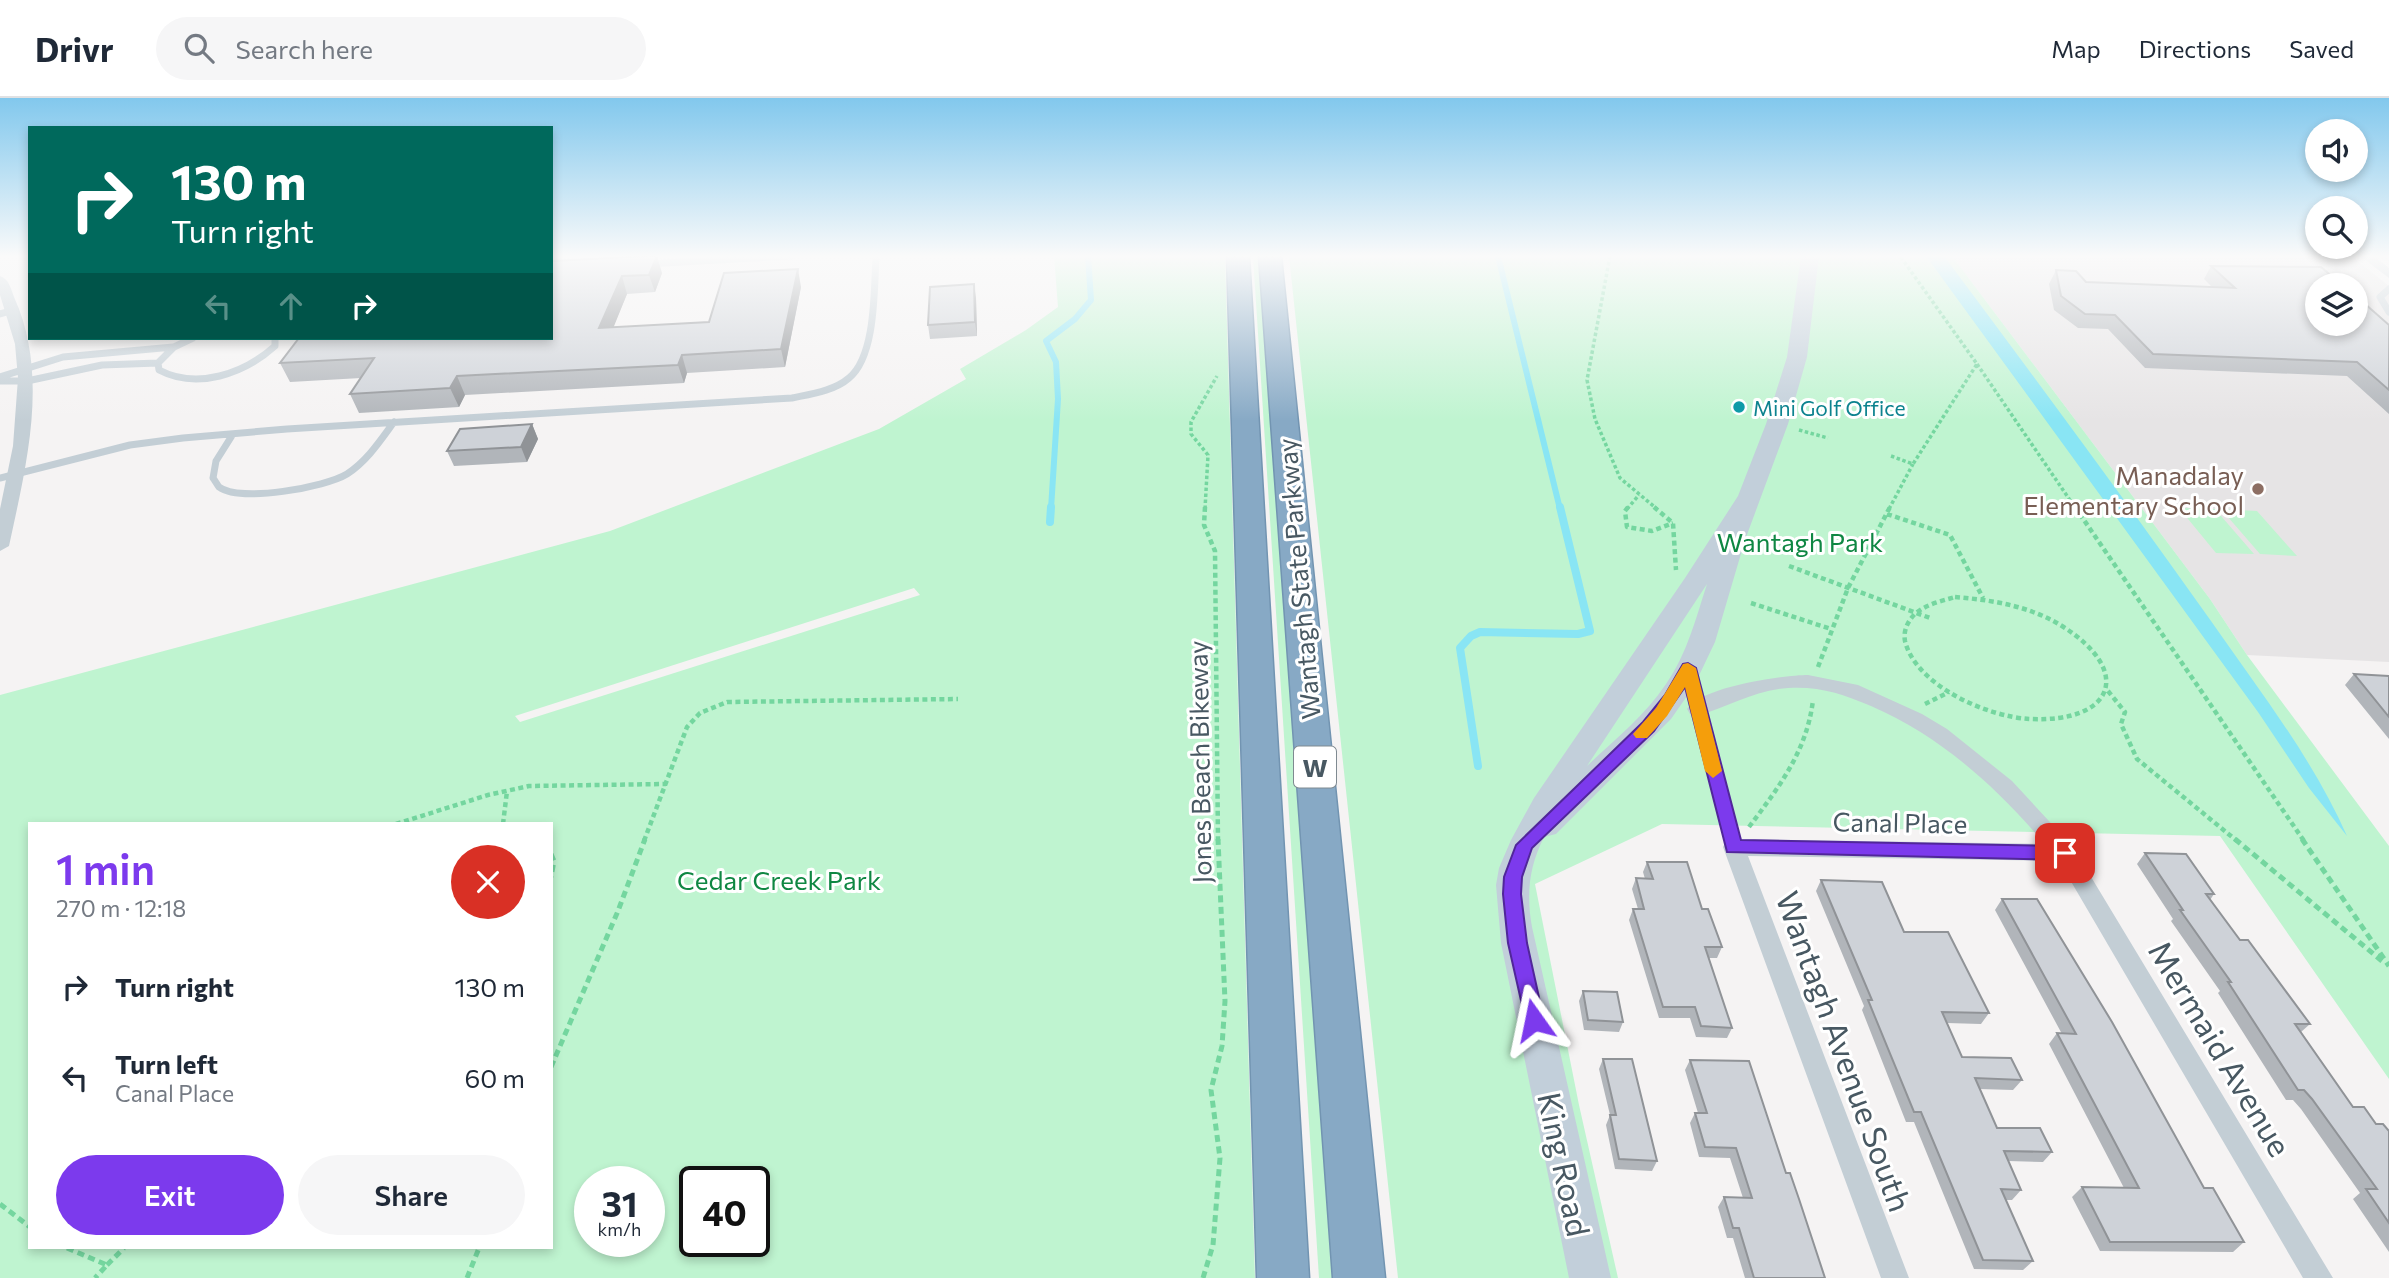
<!DOCTYPE html>
<html lang="en">
<head>
<meta charset="utf-8">
<style>
  body { margin:0; font-family:Commissioner,sans-serif; background:#f6f6f7; color:#1f2937; height:100vh; display:flex; flex-direction:column; font-size:26px; white-space:nowrap }
  * { box-sizing:border-box; margin:0 }
  p { font-size:23px; color:#747a83 }
  .icon { flex:none; width:38px; height:38px; fill:none; stroke:currentColor; stroke-width:2; stroke-linecap:round; stroke-linejoin:round }
  .map { position:relative; flex:1; overflow:hidden }
  .sheet { position:absolute; left:28px; top:724px; width:525px; height:427px; display:flex; flex-direction:column; background:#fff; border-radius:0px; box-shadow:0 4px 10px #0003 }
  .sheet>* { flex:none }
  .banner { position:absolute; left:28px; top:28px; width:525px; height:214px; border-radius:0px; box-shadow:0 4px 10px #0003; background:#00695c; color:#fff; overflow:hidden }
  .fabs { position:absolute; left:2305px; top:21px; display:grid; gap:14px }
  .fabs a { display:grid; place-items:center; width:63px; height:63px; border-radius:50%; background:#fff; box-shadow:0 4px 10px #0003; font-size:35px }
  .speed { position:absolute; left:574px; top:1068px; display:flex; gap:14px; font-size:35px; font-weight:700; text-align:center }
  .speed>* { display:grid; place-content:center; width:91px; height:91px; border-radius:50%; background:#fff; box-shadow:0 4px 10px #0003; line-height:1 }
  .speed small { font-size:18px; font-weight:400 }
  .speed .limit { border:4px solid #111; border-radius:10px; background:#fff; color:#111 }
  .pin { position:absolute; display:grid; place-items:center; width:60px; height:60px; color:#fff; margin:-30px; border-radius:14px; box-shadow:0 4px 10px #0006 }
  .me { position:absolute; width:77px; margin:-38px; rotate:348deg; stroke-linejoin:round; filter:drop-shadow(0 0 5px #0008) }
  .turn { display:flex; align-items:center; gap:24px; height:147px; padding:0 28px; font-size:32px }
  .turn .icon { width:91px; height:91px; stroke-width:2.5 }
  .turn b { display:block; font-size:49px; line-height:60px }
  .lanes { display:flex; align-items:center; height:66px; padding:0 28px; background:#0003; justify-content:center; gap:35px; direction:ltr }
  .lanes .off { opacity:.35 }
  .round { display:grid; place-items:center; flex:none; width:74px; height:74px; border-radius:37px; background:#f6f6f7 }
  .summary { display:flex; align-items:center; justify-content:space-between; height:119px; padding:0 28px }
  h1 { font-size:42px; font-weight:600; line-height:52px; color:#7c3aed }
  .action { display:flex; gap:14px; margin-top:auto; padding:14px 28px }
  .action a { flex:1; height:80px; border-radius:42px; background:#7c3aed; color:#fff; font-size:28px; font-weight:600; line-height:80px; text-align:center }
  .action a+a { background:#f6f6f7; color:#1f2937 }
  ul { padding:0; list-style:none }
  li { display:flex; align-items:center; gap:21px; height:91px; padding:0 28px }
  li div { flex:1 }
  li b { display:block; font-size:26px }
  li em { font-style:normal }
  header { display:flex; align-items:center; gap:42px; box-sizing:border-box; height:98px; padding:0 35px; background:#fff; border-bottom:2px solid #e0e1e3 }
  header strong { font-size:33px }
  nav { display:flex; gap:38px; margin-inline-start:auto; font-size:24px }
  .search { width:490px; height:63px; background:#f6f6f7; display:flex; align-items:center; gap:18px; box-sizing:border-box; padding:0 24px; border-radius:38px; color:#747a83; font-size:26px }
  .map>svg:first-child { display:block }
  .education { fill:#e6e4e5; fill-rule:evenodd }
  .green { fill:#bff4d0; fill-rule:evenodd }
  .water { fill:#89e5f4 }
  .lines { fill:none; stroke-linecap:round; stroke-linejoin:round }
  .stream-far1 { stroke:#89e5f4; stroke-width:6 }
  .stream { stroke:#89e5f4; stroke-width:8 }
  .highway-casing { stroke:#7294b1; stroke-width:3 }
  .path-far2 { stroke:#74d69f; stroke-width:3.5; stroke-dasharray:3.5 2.5; stroke-linecap:butt }
  .path-far1 { stroke:#74d69f; stroke-width:4.5; stroke-dasharray:5 3.5; stroke-linecap:butt }
  .path { stroke:#74d69f; stroke-width:5; stroke-dasharray:7 4.5; stroke-linecap:butt }
  .lane-far2 { stroke:#c3ced5; stroke-width:7 }
  .lane-far1 { stroke:#c3ced5; stroke-width:10 }
  .lane { stroke:#c3ced5; stroke-width:12 }
  .street { fill:#c3ced5; fill-rule:evenodd }
  .secondary { fill:#c2cfda; fill-rule:evenodd }
  .highway { fill:#87a9c5; fill-rule:evenodd }
  .wall { fill:#b1b5ba }
  .shaded-wall { fill:#909397 }
  .building { fill:#ced2d8; stroke:#909397; stroke-width:2 }
  .route { fill:#7c3aed; stroke:#51269a; stroke-width:2 }
  .slow { fill:#f59e0b }
  .culture-dot { fill:#0f9aa8; stroke:#fff; stroke-width:2.5 }
  .education-dot { fill:#8d6e63; stroke:#fff; stroke-width:2.5 }
  .labels { text-anchor:middle; dominant-baseline:central; stroke-width:6; stroke-linejoin:round; paint-order:stroke }
  .far-culture-label { font-size:21px; fill:#0d838f; stroke:#fff; text-anchor:start }
  .shield { fill:#fff; stroke:#7f8a91; stroke-width:2 }
  .shield-label { font-size:24px; font-weight:bold; fill:#485862 }
  .education-label { font-size:26px; fill:#785e54; stroke:#fff; text-anchor:end }
  .park-label { font-size:26px; fill:#0f8743; stroke:#fff }
  .street-label { font-size:26px; fill:#485862; stroke:#fff }
  .near-street-label { font-size:32px; fill:#485862; stroke:#fff }
</style>
</head>
<body>
<header>
<strong>Drivr</strong>
<div class="search"><svg class="icon" aria-label="search" viewBox="0 0 24 24"><circle cx="10" cy="10" r="6"/><path d="M15 15l6 6"/></svg>Search here</div>
<nav><a>Map</a><a>Directions</a><a>Saved</a></nav>
</header>
<div class="map">
<svg width="2389" height="1180" viewBox="0 0 2389 1180">
  <rect width="100%" height="100%" fill="#f5f3f3"/>
  <path class="education" d="M1952 158H2351L2389 188V564L2247 557 2210 501ZM2317 187H2356V226H2317Z"/>
  <path class="green" d="M1054 158H1225L1255 1180H0V597L610 433 879 331 966 281 960 271 1026 232 1058 209ZM914 490 920 497 520 624 515 618ZM30 726H551V1150H30ZM590 1083H649V1143H590ZM695 1083H754V1143H695Z
    M1253 158H1260L1335 1180H1319Z
    M1289 158H1952L2210 501 2247 557 2389 748V981L2220 738 1662 726 1535 786 1579 1007 1618 1180H1398Z
    M2179 410 2215 411 2254 456 2216 455Z
    M2221 411 2257 413 2297 458 2260 456Z"/>
  <path class="water" d="M1926 158H1944C2034 279 2124 400 2211 523 2259 592 2313 661 2347 738L2309 690 2258 614Z"/>
  <g class="lines">
    <path class="stream-far1" d="M1498 158 1560 411
      M1051 411 1058 301 1056 264 1046 243 1075 221 1091 202 1088 158"/>
    <path class="stream" d="M1050 424 1051 409
      M1478 668 1460 550 1471 538 1480 534 1578 536 1590 533 1560 409"/>
    <g class="highway-casing">
      <path id="highway" d="M1227 158H1249L1309 1180H1257Z
        M1259 158H1281L1385 1180H1333Z"/>
    </g>
    <path class="path-far2" d="M1610 158 1587 282 1595 321 1620 380 1657 411
      M1977 266 2076 411
      M1799 332 1828 340
      M1891 358 1913 366 1977 266 1900 158
      M1205 411 1208 357 1191 336V324L1217 278
      M1627 411 1639 397
      M1889 411 1913 366"/>
    <path class="path-far1" d="M1205 409 1204 427 1215 453 1218 743
      M1628 409 1625 413 1627 429 1652 433 1673 425
      M1654 409 1673 425 1676 472
      M2075 409 2304 743
      M1887 416 1950 437 1983 500
      M1789 468 1930 520
      M1955 499C1992 502 2030 508 2062 528 2135 574 2113 625 2030 621 1988 619 1916 588 1905 543 1903 533 1908 522 1916 515 1927 506 1942 503 1955 499Z
      M1751 505 1831 531
      M1818 569 1848 490 1890 409
      M2108 593 2125 614 2121 626 2137 661 2237 743
      M1925 606 1949 594
      M396 726 488 697 529 688 666 686
      M503 726 507 693
      M1749 729C1779 689 1807 653 1813 602
      M644 743 687 629 700 615 727 604 958 601"/>
    <path class="path" d="M2235 741 2382 863
      M2302 741 2389 868
      M551 756 554 763 551 779
      M551 969 618 813 645 741
      M0 1106 30 1129
      M67 1150 107 1167 95 1180
      M107 1167 124 1150
      M467 1180 479 1150
      M1203 1180 1213 1147 1220 1060 1211 992 1222 948 1225 903 1218 741"/>
    <path class="lane-far2" d="M646 166 790 158
      M2389 191 2380 199 2389 214
      M0 216 14 212
      M193 240 174 249 158 265 159 272C197 292 244 276 275 248V240
      M0 279 63 259 173 249
      M0 283H27L102 267 158 265
      M233 336 216 363 213 380C214 381 218 388 219 389 240 405 326 389 347 376 367 363 380 343 394 324
      M0 380 130 347 183 340 287 331 792 300C811 296 834 293 849 280 876 258 874 191 876 158"/>
    <path class="lane-far1" d="M1690 577 1733 743"/>
    <path class="lane" d="M1732 741 1734 749"/>
    <path class="street" d="M2360 158H2374L2389 170V180Z
      M0 178C9 181 11 191 14 199 50 278 26 368 9 448L0 453V411L13 348 18 280 15 246 0 197Z
      M1808 577 1858 587 1922 616 1947 631 2012 683 2073 749 2333 1180H2303L2059 763 1748 758 1909 1180H1881L1723 749 1726 743 1734 741 2045 746C1995 688 1942 639 1871 608 1843 596 1819 588 1788 590 1755 592 1728 609 1697 618L1690 616 1687 611C1701 589 1783 577 1808 577Z"/>
    <path class="secondary" d="M1801 158H1819L1807 259 1788 326 1745 442 1715 544 1694 588 1671 621 1556 736 1544 739C1529 769 1526 796 1532 829L1611 1180H1569L1501 845 1496 787 1499 770 1511 742 1534 700 1685 480 1738 398 1766 326 1787 259ZM1707 486C1696 520 1687 556 1666 586 1645 618 1614 642 1587 668Z"/>
    <use href="#highway" class="highway"/>
  </g>
  <path class="wall" d="M551 163 662 175 655 194 627 196 613 229 709 224 801 189 785 269 687 275 684 285 465 297 459 309 359 315 350 296 361 280 290 284 280 265 551 240Z
    M2211 168 2389 227V316L2347 278 2145 270 2108 231 2078 230 2054 212 2049 186 2056 172 2086 184 2212 189 2204 181Z
    M976 200 977 238 930 241 928 227Z
    M532 326 538 341 527 364 454 368 447 353Z
    M2354 576 2389 578V641L2345 587Z
    M2145 755 2214 796 2210 802 2240 842 2310 926 2301 934 2353 1009 2376 1026 2389 1033V1154L2353 1101 2360 1095 2301 1011 2293 1002H2286L2218 895 2220 893 2171 823 2173 821 2137 766Z
    M1647 764 1702 811 1722 849 1717 860H1708L1732 930 1727 940 1696 939 1690 920H1659L1629 822 1633 811H1638L1632 791 1636 780 1645 781 1643 774Z
    M1821 782 1904 834 1989 915 1981 926 1947 925 1962 959 2022 982 2013 992 1980 991 1997 1030 2052 1054 2043 1064 2008 1063 2021 1092 2012 1102H2006L2033 1163 2023 1172 1974 1171 1914 1024H1906L1862 912 1864 908 1816 793Z
    M2002 801 2204 1090 2244 1144 2233 1154 2100 1153 2072 1099 2082 1089 2124 1090 2049 946 2057 935 2062 936 1995 812Z
    M1583 893 1623 924 1619 934 1584 932 1579 903Z
    M1603 961 1657 1063 1652 1073 1615 1071 1606 1027 1610 1017 1599 971Z
    M1690 962 1786 1075 1825 1180H1745L1733 1140H1727L1718 1109 1724 1099 1743 1100 1730 1060 1699 1059 1690 1025 1695 1015H1698L1685 972Z"/>
  <path class="shaded-wall" d="M657 158 662 175 655 194 649 177Z
    M798 171 801 189 785 269 781 251Z
    M622 178 627 196 606 248 599 230Z
    M974 186 976 200 977 238 975 224Z
    M682 257 687 275 684 285 678 267Z
    M457 278 465 297 459 309 450 290Z
    M532 326 538 341 527 364 521 349Z"/>
  <path class="building" d="M647 158H657L649 177 622 178 599 230 709 224 724 175 798 171 781 251 682 257 678 267 457 278 450 290 350 296 374 260 280 265 299 240H551V163Z
    M2211 168 2321 169 2342 187H2317V226H2356V198L2389 227V292L2357 264 2153 256 2115 217 2085 216 2061 198 2056 172 2076 173 2086 184 2235 190Z
    M974 186 975 224 928 227 930 189Z
    M532 326 521 349 447 353 460 331Z
    M2354 576 2389 578V619Z
    M2145 755 2186 756 2214 796H2206L2240 842H2248L2310 926H2295L2353 1009H2364L2376 1026H2383L2389 1033V1125L2366 1091H2377L2312 1001 2304 992H2298L2228 884H2231L2180 812H2183Z
    M1647 764H1687L1702 811H1708L1722 849H1705L1732 930 1701 928 1695 909H1663L1633 811H1644L1636 780 1653 781Z
    M1821 782 1882 784 1904 834H1948L1989 915 1942 914 1962 959 2011 960 2022 982 1975 980 1997 1030H2040L2052 1054 2004 1053 2021 1092 2001 1091 2033 1163 1983 1162 1921 1014H1914L1868 902H1872Z
    M2002 801H2037L2112 924 2204 1090H2213L2244 1144H2110L2082 1089 2139 1090 2057 935 2076 936Z
    M1583 893 1617 894 1623 924 1588 922Z
    M1603 961H1632L1657 1063 1619 1061 1610 1017H1616Z
    M1690 962 1749 963 1786 1075H1790L1799 1101 1825 1180H1754L1739 1130H1733L1724 1099 1752 1100 1736 1050 1705 1049 1695 1015H1707Z"/>
  <linearGradient id="sky" x2="0" y2="1"><stop stop-color="#82c8ed"/><stop offset="0.49" stop-color="#fafafa"/><stop offset="1" stop-color="#fafafa" stop-opacity="0"/></linearGradient>
  <rect width="2389" height="323" fill="url(#sky)"/>
  <path class="route" d="M1688 565 1696 570 1741 742 2065 748 2071 750 2074 755 2071 760 2065 762 1727 754 1685 589 1654 633 1532 750 1522 779 1521 796 1527 845 1544 922 1541 929 1534 931 1527 929 1508 845 1503 796 1504 779 1516 747 1643 624 1665 597 1683 566Z"/>
  <path class="slow" d="M1688 565 1696 570 1722 673 1713 680 1705 673 1685 589 1667 618 1647 640H1636L1633 636 1656 610 1683 566Z"/>
  <circle class="culture-dot" cx="1739" cy="309" r="7"/>
  <circle class="education-dot" cx="2258" cy="391" r="7"/>
  <g class="labels">
    <g class="far-culture-label">
      <text x="1753" y="309">Mini Golf Office</text>
    </g>
    <rect class="shield" x="1294" y="648.5" width="42" height="41" rx="5"/>
    <g class="shield-label">
      <text x="1315" y="669">W</text>
    </g>
    <g class="education-label">
      <text x="2244" y="376">Manadalay<tspan x="2244" dy="30">Elementary School</tspan></text>
    </g>
    <g class="park-label">
      <text x="1800" y="443">Wantagh Park</text>
      <text x="779" y="781">Cedar Creek Park</text>
    </g>
    <g class="street-label">
      <text transform="translate(1298 481) rotate(-95)">Wantagh State Parkway</text>
      <text transform="translate(1199 664) rotate(-91)">Jones Beach Bikeway</text>
      <text transform="translate(1900 724) rotate(1)">Canal Place</text>
    </g>
    <g class="near-street-label">
      <text transform="translate(2221 950) rotate(59)">Mermaid Avenue</text>
      <text transform="translate(1845 953) rotate(70)">Wantagh Avenue South</text>
      <text transform="translate(1565 1066) rotate(78)">King Road</text>
    </g>
  </g>
</svg>
<div class="fabs">
<a><svg class="icon" aria-label="sound" viewBox="0 0 24 24"><path d="M4 9h4l5-4v14l-5-4H4zM17 9q2 3 0 6"/></svg></a>
<a><svg class="icon" aria-label="search" viewBox="0 0 24 24"><circle cx="10" cy="10" r="6"/><path d="M15 15l6 6"/></svg></a>
<a><svg class="icon" aria-label="layers" viewBox="0 0 24 24"><path d="M12 4l9 5-9 5-9-5zM3 14l9 5 9-5"/></svg></a>
</div>
<div class="speed"><div>31<small>km/h</small></div><div class="limit">40</div></div>
<div class="pin" style="left:2065px;top:755px;background:#d93025"><svg class="icon" aria-label="arrive" viewBox="0 0 24 24"><path d="M6 21V4h12l-3 4 3 4H6"/></svg></div>
<svg class="me" style="left:1534px;top:922px" viewBox="-20 -20 40 40"><path d="M0-17L14 15 0 8-14 15z" fill="#7c3aed" stroke="#fff" stroke-width="4"/></svg>
<div class="banner">
<div class="turn"><svg class="icon" aria-label="right" viewBox="0 0 24 24"><path d="M7 20v-9h11M14 6l5 5-5 5"/></svg><div><b>130 m</b>Turn right</div></div>
<div class="lanes"><svg class="icon off" aria-label="left" viewBox="0 0 24 24"><path d="M17 20v-9H6M10 6l-5 5 5 5"/></svg><svg class="icon off" aria-label="ahead" viewBox="0 0 24 24"><path d="M12 20V5M6 11l6-6 6 6"/></svg><svg class="icon" aria-label="right" viewBox="0 0 24 24"><path d="M7 20v-9h11M14 6l5 5-5 5"/></svg></div>
</div>
<section class="sheet">
<div class="summary"><div><h1>1 min</h1><p>270 m · 12:18</p></div><a class="round" style="background:#d93025;color:#fff"><svg class="icon" aria-label="close" viewBox="0 0 24 24"><path d="M6 6l12 12M18 6L6 18"/></svg></a></div>
<ul>
<li><svg class="icon" aria-label="right" viewBox="0 0 24 24"><path d="M7 20v-9h11M14 6l5 5-5 5"/></svg><div><b>Turn right</b></div><em>130 m</em></li>
<li><svg class="icon" aria-label="left" viewBox="0 0 24 24"><path d="M17 20v-9H6M10 6l-5 5 5 5"/></svg><div><b>Turn left</b><p>Canal Place</p></div><em>60 m</em></li>
</ul>
<div class="action"><a>Exit</a><a>Share</a></div>
</section>
</div>
</body>
</html>
